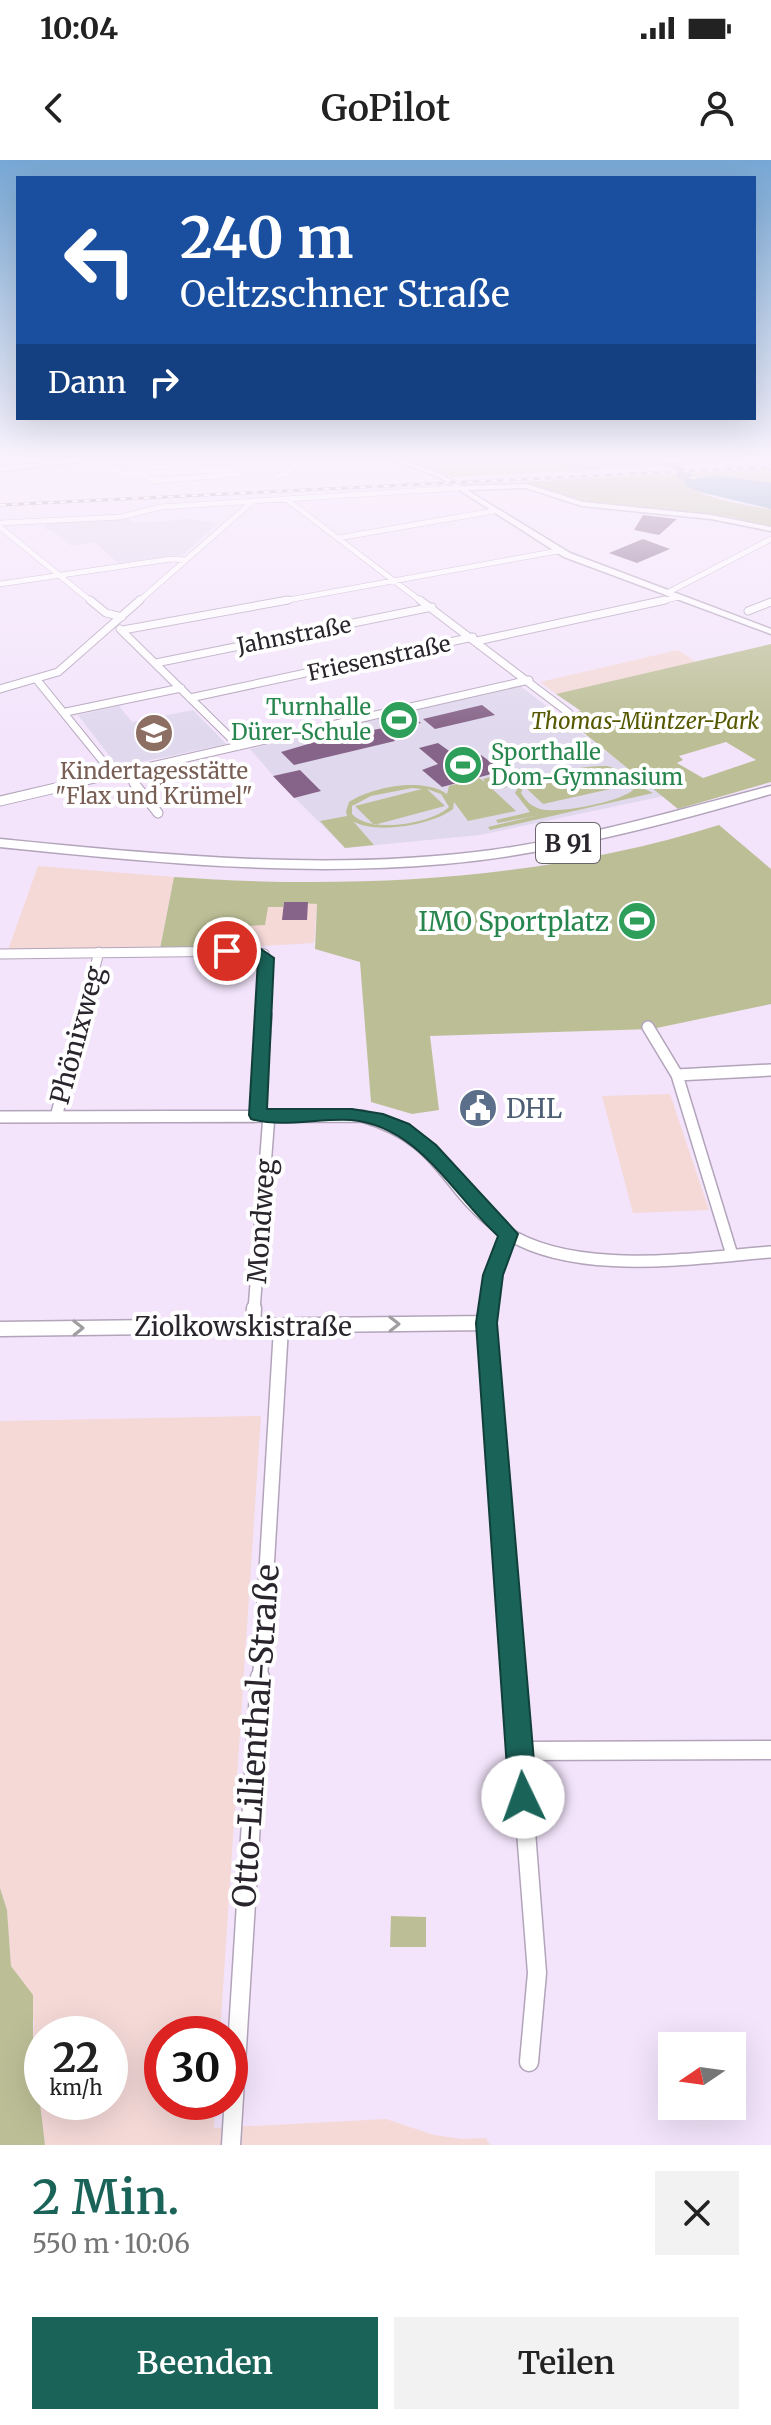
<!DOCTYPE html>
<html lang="de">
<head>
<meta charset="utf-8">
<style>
  body { margin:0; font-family:Merriweather,serif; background:#f2f2f2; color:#222; height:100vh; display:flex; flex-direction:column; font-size:30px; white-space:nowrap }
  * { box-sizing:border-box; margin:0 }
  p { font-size:26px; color:#767676 }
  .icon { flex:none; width:44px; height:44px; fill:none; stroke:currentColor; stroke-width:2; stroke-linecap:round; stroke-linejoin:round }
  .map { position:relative; height:1985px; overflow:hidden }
  .side { display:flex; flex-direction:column; background:#fff; flex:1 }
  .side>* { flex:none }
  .guide { position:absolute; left:16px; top:16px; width:740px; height:244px; border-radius:0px; box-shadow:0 8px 32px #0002; background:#1a4fa0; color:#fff; overflow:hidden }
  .needle { width:52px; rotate:257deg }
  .tools { position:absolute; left:658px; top:1872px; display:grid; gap:16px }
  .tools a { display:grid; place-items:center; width:88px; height:88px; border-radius:0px; background:#fff; box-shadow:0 8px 32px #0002; font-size:40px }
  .speed { position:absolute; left:24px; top:1856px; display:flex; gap:16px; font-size:40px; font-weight:700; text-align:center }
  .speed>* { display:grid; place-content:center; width:104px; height:104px; border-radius:50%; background:#fff; box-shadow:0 8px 32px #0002; line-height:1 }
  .speed small { font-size:20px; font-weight:400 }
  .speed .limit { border:12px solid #d22; background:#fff; color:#111 }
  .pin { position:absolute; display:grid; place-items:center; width:68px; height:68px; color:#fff; margin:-34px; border:4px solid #fff; border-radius:50%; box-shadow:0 2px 8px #0007 }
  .me { position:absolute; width:88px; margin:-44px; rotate:357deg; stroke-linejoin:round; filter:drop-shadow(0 0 6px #0008) }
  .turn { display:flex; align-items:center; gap:28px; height:168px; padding:0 32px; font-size:36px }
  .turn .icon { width:104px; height:104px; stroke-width:2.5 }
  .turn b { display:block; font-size:56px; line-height:68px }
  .then { display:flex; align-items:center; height:76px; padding:0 32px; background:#0003; gap:16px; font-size:30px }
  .round { display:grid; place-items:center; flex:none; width:84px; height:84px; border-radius:0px; background:#f2f2f2 }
  .headline { display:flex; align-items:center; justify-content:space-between; height:136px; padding:0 32px }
  h1 { font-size:48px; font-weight:600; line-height:60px; color:#1a6359 }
  .action { display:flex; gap:16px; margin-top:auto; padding:16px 32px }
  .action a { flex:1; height:92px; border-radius:0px; background:#1a6359; color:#fff; font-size:32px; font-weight:600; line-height:92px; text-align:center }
  .action a+a { background:#f2f2f2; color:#222 }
  .status { display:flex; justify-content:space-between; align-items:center; height:56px; padding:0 40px; background:#fff; direction:ltr }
  .status svg { height:22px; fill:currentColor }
  header { display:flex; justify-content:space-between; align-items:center; height:104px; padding:0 32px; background:#fff; font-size:36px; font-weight:600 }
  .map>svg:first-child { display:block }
  .industrial { fill:#f4d9d7; fill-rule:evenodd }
  .education { fill:#e0d8ed }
  .green { fill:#bcbf96; fill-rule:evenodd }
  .water { fill:#6d95b8 }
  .building { fill:#866489 }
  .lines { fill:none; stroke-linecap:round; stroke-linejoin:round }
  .minor-far5-casing { stroke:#b2a4ba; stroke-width:6 }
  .minor-far4-casing { stroke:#b2a4ba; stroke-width:9 }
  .minor-far3-casing { stroke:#b2a4ba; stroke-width:11 }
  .minor-far2-casing { stroke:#b2a4ba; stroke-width:14 }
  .minor-far1-casing { stroke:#b2a4ba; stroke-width:17 }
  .minor-casing { stroke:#b2a4ba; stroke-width:21 }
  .tertiary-casing { stroke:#b2a4ba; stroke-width:3 }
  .secondary-casing { stroke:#b2a4ba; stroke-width:3 }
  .primary-casing { stroke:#b2a4ba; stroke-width:3 }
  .minor-far5 { stroke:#fff; stroke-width:5 }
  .minor-far4 { stroke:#fff; stroke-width:7 }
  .minor-far3 { stroke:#fff; stroke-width:9 }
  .minor-far2 { stroke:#fff; stroke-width:11 }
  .minor-far1 { stroke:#fff; stroke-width:14 }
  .minor { stroke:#fff; stroke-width:18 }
  .tertiary { fill:#fff; fill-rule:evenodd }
  .secondary { fill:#fff; fill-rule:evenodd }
  .primary { fill:#fff; fill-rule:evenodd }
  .rail-casing { stroke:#958b9b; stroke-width:3 }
  .rail { stroke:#fff; stroke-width:2; stroke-dasharray:6; stroke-linecap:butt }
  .oneway { stroke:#9f9da0 }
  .route { fill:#1a6359; stroke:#11403a; stroke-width:2 }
  .labels { text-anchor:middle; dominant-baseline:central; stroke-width:8; stroke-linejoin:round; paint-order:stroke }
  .far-street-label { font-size:22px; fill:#2a252d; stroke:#fff }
  .far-leisure-label { font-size:22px; fill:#27864d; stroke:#fff; text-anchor:end }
  .far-park-label { font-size:22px; font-style:italic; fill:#565800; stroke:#fff }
  .far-education-label { font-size:22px; fill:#785e54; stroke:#fff }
  .shield { fill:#fff; stroke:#6a666c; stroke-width:2 }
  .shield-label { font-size:24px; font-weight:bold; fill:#2a252d }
  .leisure-label { font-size:26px; fill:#27864d; stroke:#fff; text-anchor:end }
  .street-label { font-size:26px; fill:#2a252d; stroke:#fff }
  .service-label { font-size:26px; fill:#4e5e75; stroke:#fff; text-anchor:start }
  .near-street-label { font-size:32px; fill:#2a252d; stroke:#fff }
</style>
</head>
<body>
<div class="status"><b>10:04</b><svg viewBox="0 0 49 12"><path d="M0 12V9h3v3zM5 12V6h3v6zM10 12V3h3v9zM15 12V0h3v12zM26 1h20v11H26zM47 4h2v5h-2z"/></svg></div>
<header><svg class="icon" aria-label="back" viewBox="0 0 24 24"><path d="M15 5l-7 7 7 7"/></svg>GoPilot<svg class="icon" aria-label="person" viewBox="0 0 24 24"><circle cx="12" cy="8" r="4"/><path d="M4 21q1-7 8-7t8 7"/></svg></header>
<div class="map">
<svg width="771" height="1985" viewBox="0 0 771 1985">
  <rect width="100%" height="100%" fill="#f3e4fb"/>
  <path class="industrial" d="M678 490 696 502 556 534 540 522Z
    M38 706 174 717 160 789 8 790Z
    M308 741 317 744 314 783 244 787 247 766 267 747 284 742Z
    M670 934 709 1050 633 1053 602 936Z
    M261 1256 220 1874H162V1942H215L214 1968 386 1959 434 1975 462 1979 486 1978 490 1985H45L33 1885 34 1861 22 1821 11 1806 7 1750 0 1728V1261ZM42 1874H110V1942H42Z"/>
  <path class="education" d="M126 358 137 363 189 359 218 363 184 394 118 403 95 382 72 386 52 370H45L46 363Z
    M519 525 664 636 480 675 345 688 277 620 250 589Z
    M119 546 132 562 193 550 226 584 118 607 78 555Z"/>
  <path class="green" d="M394 296H414L436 302 480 298 660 303 680 299 678 296H715L728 303 454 317Z
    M771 309V323L715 315 682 318C690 338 751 346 771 349V367L732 357 587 342 520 322Z
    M771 484V622L678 649 563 556 581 551 556 534ZM726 582 756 600 703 618 677 603 683 600 679 596Z
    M607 606 627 612 641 627 653 633 490 670 488 667 535 656 498 663 496 660 530 652 515 633C522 614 587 605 607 606ZM598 608 618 611 633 622V630C620 642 558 654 540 649 531 646 526 641 521 633L523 627 532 622Z
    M510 611 520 615 505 628 486 623 516 651 468 661 454 642 453 649C433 665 375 675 353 661L374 685 345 688 320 661 347 656 346 651 349 642C373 627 422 617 447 634L449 626 479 618 485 622 483 619ZM412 628 422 629 355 646 374 665 445 646 427 629 441 634 449 647C431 664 370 674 352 654V646L371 636Z
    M606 611 624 626 543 644 526 628Z
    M719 665 771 709V844L652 869 430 876 439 950 412 954 371 942 360 802 315 789 317 744 284 742 283 747H268L265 765 247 766 244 787 160 789 174 717C356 730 544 720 719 665Z
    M0 1728 7 1750 11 1806 33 1835V1885L45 1985H0Z
    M391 1756 426 1757V1787H390Z"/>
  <path class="water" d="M414 296H678L680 299 677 302 693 315 689 317 692 319 715 315 771 323V349L700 332 686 326 682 318 676 317 678 314 671 307 656 302 480 298 436 302Z"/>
  <path class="building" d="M643 355 677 359 659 375 634 370Z
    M643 379 670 389 637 403 609 393Z
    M482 545 495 555 435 569 423 559Z
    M410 554 421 563 390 570 380 561Z
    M384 568 395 581 294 605 281 592 332 577Z
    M438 583 459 598 481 595 503 611 442 627 422 610 438 604 419 588Z
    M300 610 321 631 294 638 273 616Z
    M284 742H308L307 760H282Z"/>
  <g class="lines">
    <g class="minor-far5-casing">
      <path id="minor-far5" d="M32 296 44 305
        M105 296 113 310 124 314 141 313
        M225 310 239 314 154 321 141 313Z
        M277 316 285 314 307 296
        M286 339 422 442
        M0 363 121 357 161 347 459 328
        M0 367 92 442
        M338 378 494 351
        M0 424 171 399 186 400
        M667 433 771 379
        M138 442 252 342
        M277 442 558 391
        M656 442 679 437"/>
    </g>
    <g class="minor-far4-casing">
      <path id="minor-far4" d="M90 440 106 453 122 457
        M420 440 569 553
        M748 451 771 442
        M120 469 239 586
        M123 470 288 440
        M477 481 665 440
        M156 503 432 447
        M37 520 114 615
        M0 529 58 512 140 440
        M190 538 473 477
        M66 552 181 528
        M126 613 136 625
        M68 625 529 520"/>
    </g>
    <g class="minor-far3-casing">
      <path id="minor-far3" d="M134 623 158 653
        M0 641 77 623
        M0 794 248 791 264 794 266 857
        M82 857 99 792"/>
    </g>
    <g class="minor-far2-casing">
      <path id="minor-far2" d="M648 867 677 915
        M258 955 266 855
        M0 957 362 956C445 980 442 1027 501 1069 570 1118 692 1098 771 1092
        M56 957 83 855
        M732 1095 677 915 771 910
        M254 1150 269 955
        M488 1150 493 1115 508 1074"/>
    </g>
    <g class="minor-far1-casing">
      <path id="minor-far1" d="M488 1148 486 1163 514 1519
        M253 1167 254 1148
        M0 1169 486 1163
        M260 1519 281 1168"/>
    </g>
    <g class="minor-casing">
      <path id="minor" d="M514 1517 537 1813 529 1902
        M521 1591 771 1590
        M231 1985 260 1517"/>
    </g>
    <g class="tertiary-casing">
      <path id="tertiary" d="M382 296H390L443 315 461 326 527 324 583 342 711 355 771 367V371L711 359 582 346 526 328 467 330 570 393 771 469V474L564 397 439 317Z"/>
    </g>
    <g class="secondary-casing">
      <path id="secondary" d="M108 296H130L0 311V307Z"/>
    </g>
    <g class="primary-casing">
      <path id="primary" d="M771 626V634C664 665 555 694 444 704 295 717 148 702 0 687V679C164 695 328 712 492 690 587 677 678 650 771 626Z"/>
    </g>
    <use href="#minor-far5" class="minor-far5"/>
    <use href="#minor-far4" class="minor-far4"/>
    <use href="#minor-far3" class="minor-far3"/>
    <use href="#minor-far2" class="minor-far2"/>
    <use href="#minor-far1" class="minor-far1"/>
    <use href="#minor" class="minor"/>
    <use href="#tertiary" class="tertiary"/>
    <use href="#secondary" class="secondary"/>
    <use href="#primary" class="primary"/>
    <g class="rail-casing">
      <path id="rail" d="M0 345 771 307"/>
    </g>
    <use href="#rail" class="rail"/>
  </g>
  <defs><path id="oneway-chevron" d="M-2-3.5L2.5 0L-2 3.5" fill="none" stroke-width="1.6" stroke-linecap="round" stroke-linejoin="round" transform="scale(2)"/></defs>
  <g class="oneway">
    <use href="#oneway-chevron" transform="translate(394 1164) rotate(-1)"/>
    <use href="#oneway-chevron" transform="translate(78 1168) rotate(-1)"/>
  </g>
  <linearGradient id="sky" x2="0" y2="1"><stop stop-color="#77a8d5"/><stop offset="0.52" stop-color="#faf3fd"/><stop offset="1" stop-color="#faf3fd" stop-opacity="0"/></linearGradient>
  <rect width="771" height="574" fill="url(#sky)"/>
  <path class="route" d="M227 787H258L274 798 267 949H352L383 954 409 964 436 985 518 1074 503 1115 497 1163 537 1637 533 1647 523 1651 513 1647 509 1637 476 1163 483 1115 498 1076C452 1034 419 966 351 960 319 958 282 968 251 959L249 955 258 799 222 794V788Z"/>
  <defs>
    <g id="stadium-disc" transform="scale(2)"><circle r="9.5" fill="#2e9e5b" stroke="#fff"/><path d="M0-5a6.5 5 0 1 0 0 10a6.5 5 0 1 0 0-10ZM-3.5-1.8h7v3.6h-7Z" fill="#fff"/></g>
    <g id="school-disc" transform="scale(2)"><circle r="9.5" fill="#8d6e63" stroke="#fff"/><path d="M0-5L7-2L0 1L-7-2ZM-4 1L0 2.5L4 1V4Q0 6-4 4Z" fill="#fff"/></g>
    <g id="civic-disc" transform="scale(2)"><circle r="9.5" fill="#5c6f8a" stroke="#fff"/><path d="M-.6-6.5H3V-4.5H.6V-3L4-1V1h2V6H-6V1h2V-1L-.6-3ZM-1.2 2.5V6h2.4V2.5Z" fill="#fff"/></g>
  </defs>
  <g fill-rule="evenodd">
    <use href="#stadium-disc" x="399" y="560"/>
    <use href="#school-disc" x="154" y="573"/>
    <use href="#stadium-disc" x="463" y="605"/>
    <use href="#stadium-disc" x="637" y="761"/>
    <use href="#civic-disc" x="478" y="948"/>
  </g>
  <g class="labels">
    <g class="far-street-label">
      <text transform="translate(294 475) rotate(-11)">Jahnstraße</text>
      <text transform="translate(379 498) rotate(-12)">Friesenstraße</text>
    </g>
    <g class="far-leisure-label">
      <text x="371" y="547">Turnhalle<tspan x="371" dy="25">Dürer-Schule</tspan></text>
      <text x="491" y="592" text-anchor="start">Sporthalle<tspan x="491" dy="25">Dom-Gymnasium</tspan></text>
    </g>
    <g class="far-park-label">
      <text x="645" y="561">Thomas-Müntzer-Park</text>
    </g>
    <g class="far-education-label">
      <text x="154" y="611">Kindertagesstätte<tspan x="154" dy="25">"Flax und Krümel"</tspan></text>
    </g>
    <rect class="shield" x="536" y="663" width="64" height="40" rx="6"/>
    <g class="shield-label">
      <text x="568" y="683">B 91</text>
    </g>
    <g class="leisure-label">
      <text x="609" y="761">IMO Sportplatz</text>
    </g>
    <g class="street-label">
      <text transform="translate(77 875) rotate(-75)">Phönixweg</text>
      <text transform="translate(261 1061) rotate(-86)">Mondweg</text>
      <text x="243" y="1166">Ziolkowskistraße</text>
    </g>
    <g class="service-label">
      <text x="506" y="948">DHL</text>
    </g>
    <g class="near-street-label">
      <text transform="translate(256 1576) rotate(-86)">Otto-Lilienthal-Straße</text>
    </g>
  </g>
</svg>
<div class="tools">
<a><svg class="needle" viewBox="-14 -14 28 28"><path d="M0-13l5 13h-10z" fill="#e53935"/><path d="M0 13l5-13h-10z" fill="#767676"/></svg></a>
</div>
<div class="speed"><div>22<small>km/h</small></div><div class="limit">30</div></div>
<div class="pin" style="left:227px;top:791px;background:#d93025"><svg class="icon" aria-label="arrive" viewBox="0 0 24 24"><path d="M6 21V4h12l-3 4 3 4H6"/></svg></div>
<svg class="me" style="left:523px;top:1637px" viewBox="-20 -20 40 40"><circle r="19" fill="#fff"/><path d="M0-13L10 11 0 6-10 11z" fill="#1a6359"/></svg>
<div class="guide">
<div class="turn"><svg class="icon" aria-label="left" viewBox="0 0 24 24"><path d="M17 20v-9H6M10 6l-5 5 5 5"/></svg><div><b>240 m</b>Oeltzschner Straße</div></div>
<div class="then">Dann<svg class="icon" aria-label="right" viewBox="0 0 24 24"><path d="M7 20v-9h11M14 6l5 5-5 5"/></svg></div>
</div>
</div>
<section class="side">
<div class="headline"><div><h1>2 Min.</h1><p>550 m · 10:06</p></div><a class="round"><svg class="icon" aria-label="close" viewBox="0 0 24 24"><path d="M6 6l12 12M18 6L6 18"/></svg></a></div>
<div class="action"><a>Beenden</a><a>Teilen</a></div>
</section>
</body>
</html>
